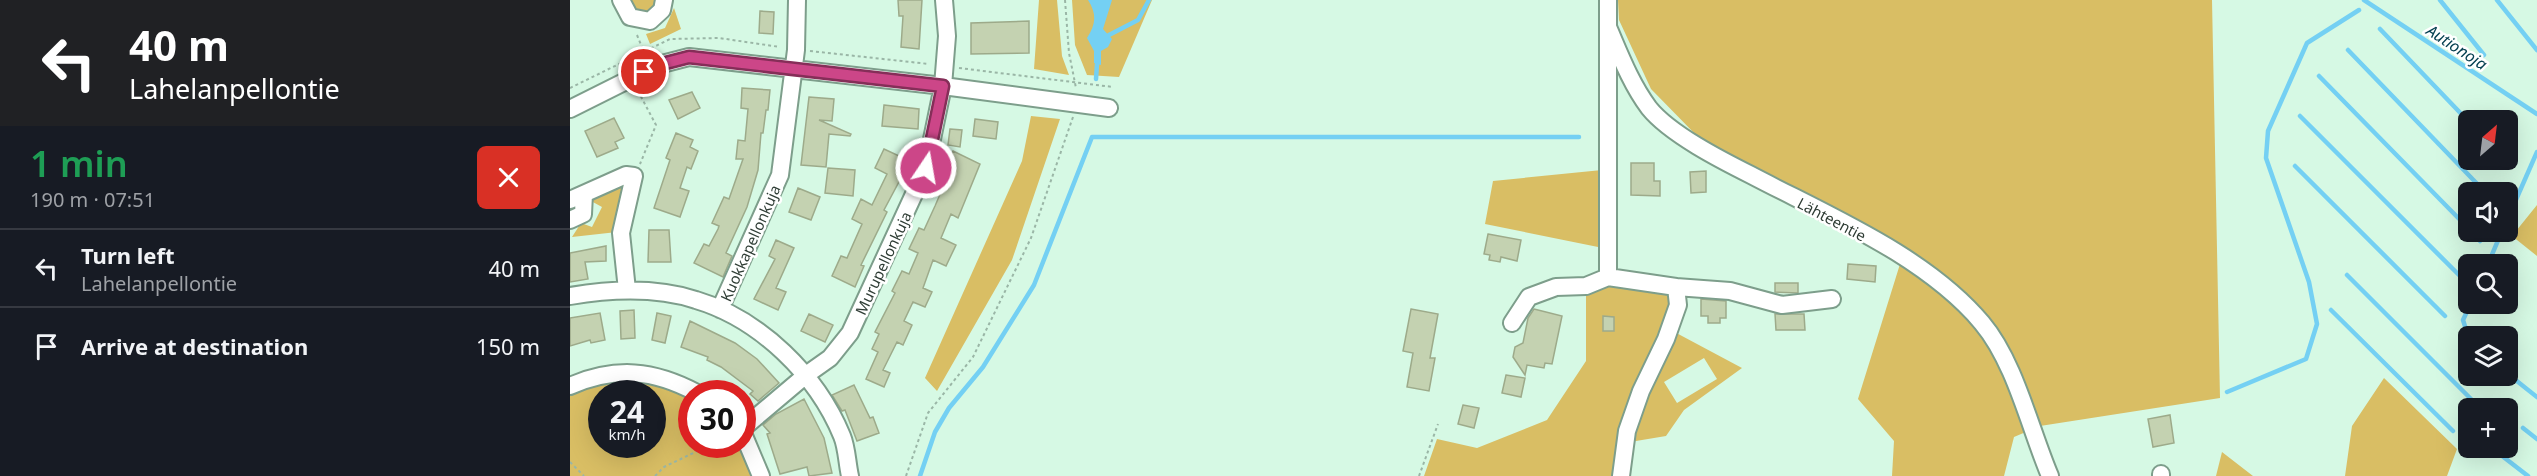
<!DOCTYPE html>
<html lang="en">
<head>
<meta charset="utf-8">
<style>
  body { margin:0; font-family:"Noto Sans",sans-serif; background:#20242c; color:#f1f3f6; height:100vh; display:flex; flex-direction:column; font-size:22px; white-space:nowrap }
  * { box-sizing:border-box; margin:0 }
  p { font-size:20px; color:#9ea1a6 }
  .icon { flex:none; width:33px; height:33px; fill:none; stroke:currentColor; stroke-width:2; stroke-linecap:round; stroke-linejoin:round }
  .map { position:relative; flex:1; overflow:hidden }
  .drawer { display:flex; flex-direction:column; background:#171b24; width:570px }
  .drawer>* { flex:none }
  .banner { background:#202124; color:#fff; overflow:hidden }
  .needle { width:39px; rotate:28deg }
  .buttons { position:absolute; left:1888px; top:110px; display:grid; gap:12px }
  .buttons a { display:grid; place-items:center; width:60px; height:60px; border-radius:9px; background:#171b24; box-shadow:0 6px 24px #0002; font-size:30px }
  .speed { position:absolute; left:18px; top:380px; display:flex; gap:12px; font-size:30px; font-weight:700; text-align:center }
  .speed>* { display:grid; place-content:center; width:78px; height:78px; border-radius:50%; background:#171b24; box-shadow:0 6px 24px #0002; line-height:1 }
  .speed small { font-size:15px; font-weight:400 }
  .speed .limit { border:9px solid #d22; background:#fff; color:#111 }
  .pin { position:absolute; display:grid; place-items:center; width:51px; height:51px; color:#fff; margin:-26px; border:3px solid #fff; border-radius:50%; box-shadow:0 2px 6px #0007 }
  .me { position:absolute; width:66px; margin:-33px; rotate:12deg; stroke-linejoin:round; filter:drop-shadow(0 0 4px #0008) }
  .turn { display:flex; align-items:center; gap:21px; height:126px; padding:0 30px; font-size:27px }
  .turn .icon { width:78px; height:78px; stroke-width:2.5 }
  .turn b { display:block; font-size:42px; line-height:51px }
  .round { display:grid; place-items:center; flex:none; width:63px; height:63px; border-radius:9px; background:#20242c }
  .overview { display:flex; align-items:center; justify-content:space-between; height:102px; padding:0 30px }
  h1 { font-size:36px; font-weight:600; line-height:45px; color:#1e9e55 }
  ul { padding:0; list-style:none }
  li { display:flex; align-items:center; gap:18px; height:78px; padding:0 30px; border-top:2px solid #363941 }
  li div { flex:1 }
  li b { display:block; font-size:22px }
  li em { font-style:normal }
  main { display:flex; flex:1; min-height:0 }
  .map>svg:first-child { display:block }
  .green { fill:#d9be64; fill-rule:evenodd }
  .water { fill:#74d0f3 }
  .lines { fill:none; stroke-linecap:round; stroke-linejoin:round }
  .stream { stroke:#74d0f3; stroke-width:4.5 }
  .building { fill:#c4d2b1; stroke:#9daa8a; stroke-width:1.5 }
  .minor-casing { stroke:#7d9e8b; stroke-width:20 }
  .path { stroke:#9ab6a6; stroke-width:2; stroke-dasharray:3 3; stroke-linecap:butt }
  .minor { stroke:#fff; stroke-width:16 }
  .route-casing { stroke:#852e58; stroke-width:15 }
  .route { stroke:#cc4688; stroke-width:10 }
  .labels { text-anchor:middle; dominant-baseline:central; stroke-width:5; stroke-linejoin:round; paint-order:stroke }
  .street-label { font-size:15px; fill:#2f3d35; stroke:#fff }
  .water-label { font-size:16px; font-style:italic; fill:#064051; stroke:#fff }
</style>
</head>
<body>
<main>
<section class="drawer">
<div class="banner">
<div class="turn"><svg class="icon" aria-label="left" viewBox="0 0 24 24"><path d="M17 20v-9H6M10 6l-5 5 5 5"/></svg><div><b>40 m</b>Lahelanpellontie</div></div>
</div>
<div class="overview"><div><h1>1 min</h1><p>190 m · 07:51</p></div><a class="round" style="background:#d93025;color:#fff"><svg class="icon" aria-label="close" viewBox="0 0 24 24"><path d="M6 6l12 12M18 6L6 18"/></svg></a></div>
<ul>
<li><svg class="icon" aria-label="left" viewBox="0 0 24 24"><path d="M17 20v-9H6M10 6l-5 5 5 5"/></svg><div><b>Turn left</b><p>Lahelanpellontie</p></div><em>40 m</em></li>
<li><svg class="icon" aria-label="arrive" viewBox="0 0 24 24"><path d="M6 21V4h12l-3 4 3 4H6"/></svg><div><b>Arrive at destination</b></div><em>150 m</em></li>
</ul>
</section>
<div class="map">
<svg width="1967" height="476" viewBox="0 0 1967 476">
  <rect width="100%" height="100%" fill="#d6f9e4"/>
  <path class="green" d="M59 0H89L81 13 64 11Z
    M469 0H487L492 56 499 75 464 69Z
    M502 0H582L549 77 517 75 505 45Z
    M1048 0H1642L1650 398 1470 426 1444 437 1434 476H1322L1324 441 1288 399 1335 248 1128 137 1081 89 1049 20Z
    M104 8 111 29 80 44 76 34 95 28Z
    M461 116 490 119 442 260 367 391 355 378 452 161Z
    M1032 170 1033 248 915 224 923 181Z
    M49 185 59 186 47 232 2 237 11 223 22 227 32 207 21 201 24 196Z
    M1967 205V256L1942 236Z
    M1039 282 1103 289 1097 328 1172 368 1114 410 1096 436 1060 442 1054 476H854L867 439 907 448 977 420 1016 361V292ZM1134 358 1147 379 1107 403 1094 382Z
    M64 372 122 393V444H172L191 476H0V386ZM32 393H82V444H32Z
    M1814 378 1887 449 1877 476H1775L1782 426Z
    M1652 452 1683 476H1646Z"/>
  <path class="water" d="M518 0H542L533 29 542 39 538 47 531 51V65L524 63V51L517 38C526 24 527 14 518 0Z"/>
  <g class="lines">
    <path class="stream" d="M1794 0 1967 114
      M1870 0 1914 55
      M1927 0 1967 50
      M1810 29 1899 122
      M539 35 568 20 579 0
      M1778 50 1915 192
      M1749 76 1899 229
      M526 79 527 64
      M1730 116 1890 276
      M1934 159 1939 164
      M1725 166 1875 316
      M1938 218 1967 152
      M1901 231 1910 241
      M1918 264 1932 231
      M1777 275 1903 401
      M1761 310 1883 431
      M1899 339 1893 320 1901 303
      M1938 374 1967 397
      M1657 392 1736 359 1747 324 1739 282 1696 158 1698 131 1737 43 1789 10
      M1953 428 1967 439
      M1927 452 1958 476
      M350 476 365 432 379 408 413 367 464 285 522 137H1009"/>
  </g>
  <path class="building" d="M328 0H352L349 49 331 47 333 16H329Z
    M190 11 204 12 203 34 189 33Z
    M459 21V53L401 54V23Z
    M172 88 200 90 198 110H196L193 133H191L188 170 177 207 156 253 162 256 153 277 124 263 134 244 139 246 148 229 149 226 142 223 154 197 159 199 173 159H166L168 140 175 141 178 109 171 108Z
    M122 92 130 108 108 119 99 100Z
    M239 97 264 99 262 121 249 120 281 134 280 136 259 134 256 167 231 165Z
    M314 105 349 109 348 129 312 126Z
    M44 118 54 138 45 142 48 148 27 157 15 131Z
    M405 119 428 122 426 139 403 136Z
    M380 129 392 130 390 147 378 145Z
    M106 133 123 140 120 147 128 151 121 169 117 167 110 188 119 191 110 217 84 208 100 160 96 158Z
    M314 149 340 161 314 210 317 212 291 265 294 266 285 287 262 276 271 256 277 258 292 224 282 219 291 199 302 205 317 174 305 168Z
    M383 151 410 164 388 218 381 214 371 238 386 245 376 266 363 260 353 288 362 292 355 307 343 302 334 321 342 325 333 345 327 342 313 370 320 373 314 387 296 379 308 352 302 349 309 334 305 332 325 293 322 291 332 271 339 274 348 253 339 249 349 228 354 230 365 206 380 171 375 169Z
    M1061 163H1084V181H1090V196L1061 195Z
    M258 168 285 170 283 196 255 193Z
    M1136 171V192L1121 193 1120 172Z
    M228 188 250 197 241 220 219 212Z
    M79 230H99L101 262H78Z
    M918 234 951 240 947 261 931 257 930 262 919 260 920 255 914 254Z
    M206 240 224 248 206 288 216 292 208 310 184 299 205 259 199 256Z
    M36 246V261L15 262 18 279 0 282V253Z
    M1278 264 1306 266 1305 282 1277 279Z
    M1205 283H1228V293L1205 292Z
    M1131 299 1156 301V318H1150V323H1138V316H1131Z
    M841 309 868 314 860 358H865L859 391 837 387 843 353 833 351Z
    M964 309 992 316 982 364 975 363 974 368 957 365 955 375 943 357 945 347 953 343 958 318Z
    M64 310 65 338 51 339 50 311Z
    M30 313 35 340 21 343 20 340 0 346V318Z
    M87 313 101 316 95 343 82 340Z
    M239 314 263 325 255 342 231 331Z
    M1205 314H1234L1235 330H1206Z
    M1033 316 1044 317V331H1033Z
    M120 321 165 343 187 359 209 383 188 401 180 394 183 391 151 367 137 360 138 357 111 347Z
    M936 375 955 378 951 397 932 393Z
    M284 385 300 418 303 417 309 433 287 441 275 410 272 411 262 395Z
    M234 399 254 438 262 473 239 476 237 467 210 474 197 434 200 433 193 425 206 414Z
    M893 405 909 408 904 428 888 424Z
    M1600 415 1604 443 1583 447 1578 419Z"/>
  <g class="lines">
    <g class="minor-casing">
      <path id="minor" d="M51 0 60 17 80 21 92 10 94 0
        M1038 0V277
        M1038 27C1050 55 1061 84 1079 108 1100 134 1151 160 1181 175 1257 215 1356 256 1412 323 1445 362 1460 429 1480 476
        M0 109 88 65 119 57 373 86 377 36 374 0
        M0 200 56 175 64 176 51 233 57 290
        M0 220 13 214 14 194
        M1106 287 1160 291 1212 305 1262 299
        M0 296C42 289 86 287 126 300 190 319 247 375 272 436 277 448 277 463 280 476
        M150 309 210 175 226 50 227 0
        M942 323 959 297 986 287 1016 286 1038 277 1106 287 1108 305 1096 339 1071 391 1057 431 1051 476
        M0 386C46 366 84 370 127 393
        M172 429 236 375 260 358 280 333 356 168 373 86 539 108
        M172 431 191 476
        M1591 476V474"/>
    </g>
    <path class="path" d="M495 0 499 53 506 88
      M67 35 74 52
      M240 51 359 64
      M389 68 543 87
      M0 88 100 39 149 38 210 47
      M68 91 86 125 70 164
      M0 462 14 476
      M85 476 94 467 142 444
      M336 476 358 413 403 357 461 238 503 117
      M849 476 868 424"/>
    <use href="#minor" class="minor"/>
  </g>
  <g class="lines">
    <g class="route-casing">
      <path id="route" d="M74 72 88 65 119 57 373 86 356 168"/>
    </g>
    <use href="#route" class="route"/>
  </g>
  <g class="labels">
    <g class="street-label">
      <text transform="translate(1262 219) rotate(28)">Lähteentie</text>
      <text transform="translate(180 243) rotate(-66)">Kuokkapellonkuja</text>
      <text transform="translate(313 263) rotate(-65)">Murupellonkuja</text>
    </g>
    <g class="water-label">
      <text transform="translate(1887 47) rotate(33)">Autionoja</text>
    </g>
  </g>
</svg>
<div class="buttons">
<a><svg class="needle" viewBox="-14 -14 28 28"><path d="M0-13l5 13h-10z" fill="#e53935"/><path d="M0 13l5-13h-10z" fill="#9ea1a6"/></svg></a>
<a><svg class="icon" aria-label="sound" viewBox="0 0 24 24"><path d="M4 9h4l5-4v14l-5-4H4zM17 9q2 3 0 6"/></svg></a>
<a><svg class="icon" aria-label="search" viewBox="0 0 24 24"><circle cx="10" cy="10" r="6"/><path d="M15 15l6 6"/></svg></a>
<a><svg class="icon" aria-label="layers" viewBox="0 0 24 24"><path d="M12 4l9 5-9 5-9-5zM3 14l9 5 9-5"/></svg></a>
<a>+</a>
</div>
<div class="speed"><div>24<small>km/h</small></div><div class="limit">30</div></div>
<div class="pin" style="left:74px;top:72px;background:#d93025"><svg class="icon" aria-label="arrive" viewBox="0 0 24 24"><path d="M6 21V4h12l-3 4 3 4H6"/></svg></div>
<svg class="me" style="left:356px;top:168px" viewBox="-20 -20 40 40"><circle r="17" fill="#cc4688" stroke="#fff" stroke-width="3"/><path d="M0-11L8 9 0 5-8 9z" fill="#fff"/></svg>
</div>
</main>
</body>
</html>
